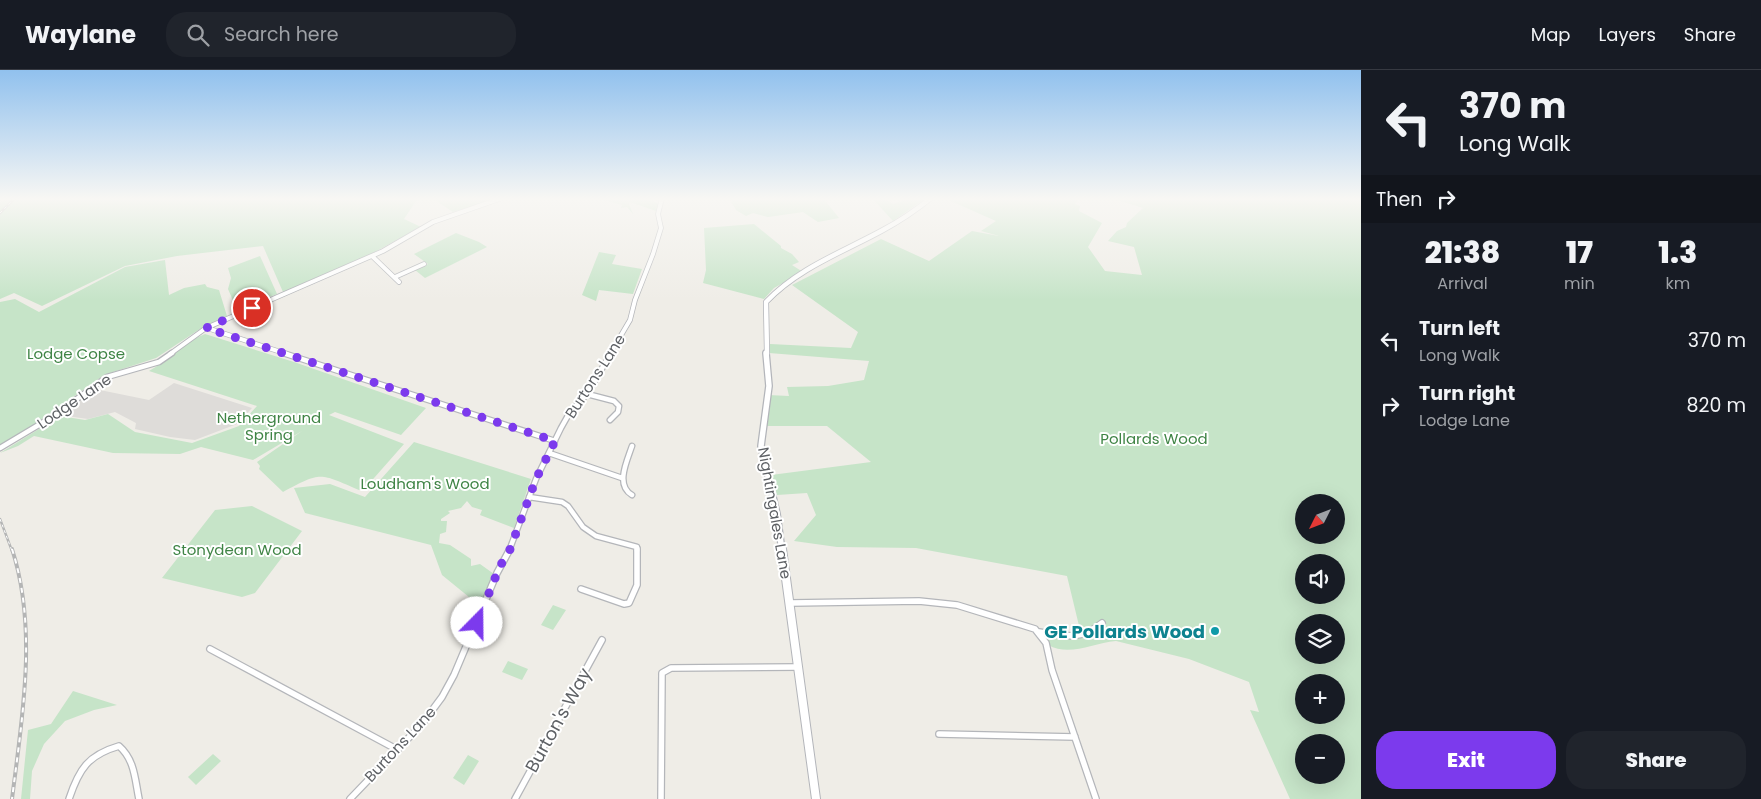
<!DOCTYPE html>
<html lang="en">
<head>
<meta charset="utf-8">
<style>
  body { margin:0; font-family:Poppins,sans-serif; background:#20242c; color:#f1f3f6; height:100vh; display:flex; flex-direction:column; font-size:19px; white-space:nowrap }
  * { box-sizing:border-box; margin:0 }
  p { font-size:16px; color:#9ea1a6 }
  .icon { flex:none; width:28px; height:28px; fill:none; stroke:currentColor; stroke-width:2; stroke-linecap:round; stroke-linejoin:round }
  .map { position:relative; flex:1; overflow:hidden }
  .side { display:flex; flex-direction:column; background:#171b24; width:400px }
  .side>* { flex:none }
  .banner { background:#171b24; color:#f1f3f6; overflow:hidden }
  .needle { width:32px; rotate:228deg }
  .tools { position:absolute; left:1295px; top:424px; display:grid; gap:10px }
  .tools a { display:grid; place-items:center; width:50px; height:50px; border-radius:50%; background:#171b24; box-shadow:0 5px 20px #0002; font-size:25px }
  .pin { position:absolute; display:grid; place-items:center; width:42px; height:42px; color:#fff; margin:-21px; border:2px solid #fff; border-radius:50%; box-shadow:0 1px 5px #0007 }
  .me { position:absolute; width:55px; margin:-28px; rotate:22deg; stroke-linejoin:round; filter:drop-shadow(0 0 4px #0008) }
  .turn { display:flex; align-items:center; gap:18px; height:105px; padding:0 15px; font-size:22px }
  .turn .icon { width:65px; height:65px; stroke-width:2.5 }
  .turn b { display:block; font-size:35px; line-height:42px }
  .then { display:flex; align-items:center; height:48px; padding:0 15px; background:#0003; gap:10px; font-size:19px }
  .eta { display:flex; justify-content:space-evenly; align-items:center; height:85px; text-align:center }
  .eta b { font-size:30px; font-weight:800; line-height:35px }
  .action { display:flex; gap:10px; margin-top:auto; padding:10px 15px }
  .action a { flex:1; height:58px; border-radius:20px; background:#7c3aed; color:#fff; font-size:20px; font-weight:800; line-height:58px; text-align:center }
  .action a+a { background:#20242c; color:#f1f3f6 }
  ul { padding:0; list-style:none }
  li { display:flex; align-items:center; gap:15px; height:65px; padding:0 15px }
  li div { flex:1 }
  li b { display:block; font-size:19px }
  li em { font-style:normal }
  header { display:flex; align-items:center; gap:30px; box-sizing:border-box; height:70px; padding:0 25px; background:#171b24; border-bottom:1px solid #363941 }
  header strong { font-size:24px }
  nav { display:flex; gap:28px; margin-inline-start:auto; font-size:18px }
  .search { width:350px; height:45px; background:#20242c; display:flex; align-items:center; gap:12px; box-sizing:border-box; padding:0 18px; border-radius:20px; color:#9ea1a6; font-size:19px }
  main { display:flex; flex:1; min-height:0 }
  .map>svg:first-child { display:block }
  .industrial { fill:#dedcd9 }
  .green { fill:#c6e4c8; fill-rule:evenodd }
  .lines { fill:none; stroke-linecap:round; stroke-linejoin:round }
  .street-far2-casing { stroke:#b4b6ba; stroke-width:5.5 }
  .street-far1-casing { stroke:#b4b6ba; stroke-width:7 }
  .street-casing { stroke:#b4b6ba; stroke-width:8 }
  .secondary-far2-casing { stroke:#b3b5ba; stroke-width:6 }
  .secondary-far1-casing { stroke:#b3b5ba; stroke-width:8 }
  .secondary-casing { stroke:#b3b5ba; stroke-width:10 }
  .street-far2 { stroke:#fff; stroke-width:4 }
  .street-far1 { stroke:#fff; stroke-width:4.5 }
  .street { stroke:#fff; stroke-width:5.5 }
  .secondary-far2 { stroke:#fff; stroke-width:4.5 }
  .secondary-far1 { stroke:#fff; stroke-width:5.5 }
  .secondary { stroke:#fff; stroke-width:8 }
  .rail-far1-casing { stroke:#b4b5b5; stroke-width:2.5 }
  .rail-casing { stroke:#b4b5b5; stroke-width:4 }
  .rail-far1 { stroke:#fff; stroke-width:1; stroke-dasharray:3; stroke-linecap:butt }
  .rail { stroke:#fff; stroke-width:2; stroke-dasharray:5; stroke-linecap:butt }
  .route { stroke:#7c3aed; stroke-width:9; stroke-dasharray:0 16.2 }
  .culture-dot { fill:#0f9aa8; stroke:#fff; stroke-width:2 }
  .labels { text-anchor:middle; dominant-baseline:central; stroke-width:4; stroke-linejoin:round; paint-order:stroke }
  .park-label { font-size:15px; fill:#3f8445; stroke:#fff }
  .street-label { font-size:15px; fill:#5e6165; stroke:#fff }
  .near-culture-label { font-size:18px; font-weight:bold; fill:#0d838f; stroke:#fff; text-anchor:end }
  .near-street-label { font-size:18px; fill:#5e6165; stroke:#fff }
</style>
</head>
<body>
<header>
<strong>Waylane</strong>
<div class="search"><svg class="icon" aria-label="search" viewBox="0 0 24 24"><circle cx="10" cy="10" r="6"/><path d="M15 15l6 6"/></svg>Search here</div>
<nav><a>Map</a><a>Layers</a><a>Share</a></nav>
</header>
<main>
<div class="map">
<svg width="1361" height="729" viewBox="0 0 1361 729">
  <rect width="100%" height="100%" fill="#efede7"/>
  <path class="industrial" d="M174 313 252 338 237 354 195 370 170 367 135 359 136 353 115 342 88 349 60 345 95 319 149 330Z"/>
  <path class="green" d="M15 128H418L404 149 421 157 371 184 283 222 263 176 177 186 125 196 42 236 14 223 0 229V132Z
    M432 128H499L453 142Z
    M597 128H641L658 133 656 141 630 132 629 134 633 144 627 137 621 138 622 135Z
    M729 128H823L839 148 818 152 803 142 768 147 753 143 746 146 736 140Z
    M872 128H884L893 134 909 129V128H926L893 151Z
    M944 128 1078 129 1075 134 1080 136 1079 141 1102 153 1088 177 1105 201 1142 205 1134 177 1108 171 1117 161 1126 157 1127 153 1143 138 1111 128H1361V729H1290L1250 640 1259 642 1249 612 1189 589 1116 571C1092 573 1070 587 1048 575L1044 566 1046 560 1067 565 1081 564 1067 506 916 478 837 477 794 471 816 445 807 423 777 425 771 405 871 392 827 356H766L768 325 789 326 787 317 828 316 864 310 869 291 769 283 770 274 851 278 858 262 792 215 881 169 929 191 972 161 999 166 981 161 996 151ZM1304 432H1336V465H1304ZM1304 492H1336V525H1304ZM1304 552H1336V585H1304ZM1304 612H1336V645H1304ZM1304 672H1336V705H1304Z
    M754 154 781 176V178L792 184 799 192 792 195 803 202 774 218 764 229 703 213 706 200 704 158Z
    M456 163 479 172 487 177 425 208 415 200 428 194 414 184Z
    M599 182 616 185 612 194 642 199 633 224 599 220 596 231 582 225Z
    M260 186 277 224 237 240 228 219 231 208 228 198Z
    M165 190 169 225 184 218 205 214 207 217 219 220 227 246 200 259 156 288 104 305 27 360 0 375V232L15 229 39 242 125 197Z
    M205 264 294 292 426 338 401 365 335 342 329 345 404 374 367 416 359 420C319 403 322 401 283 422L259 399 260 396 257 392 302 361 253 390 201 377 180 384 113 383 34 366 18 376 0 383 60 346 85 350 108 344 135 362 192 373 239 356 257 336 149 301C168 291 185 271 205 264Z
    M414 372 531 409 514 458 480 445 482 440 472 437 467 431 461 438 448 441 450 443 441 449V451H447L446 462 440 464 439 473 450 475 471 489V496L480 494 494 504 480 536 442 505 431 475 305 443 294 418 330 414 365 427Z
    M252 436 302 461 255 523 242 527 162 508 215 440Z
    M553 535 566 540 553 560 541 555Z
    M508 591 528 599 522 610 502 602Z
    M73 621 117 635 94 640 65 651 44 674 32 701 30 729H21L28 660 51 654Z
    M213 684 221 691 196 715 188 707Z
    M468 685 479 691 464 715 453 708Z"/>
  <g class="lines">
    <g class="street-far2-casing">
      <path id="street-far2" d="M372 186 399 212
        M395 207 424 194
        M207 258 287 284
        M170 284 206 258 383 181 433 152 502 128
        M610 284 630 250 635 230 653 184 661 158 658 144 662 128"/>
    </g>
    <g class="street-far1-casing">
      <path id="street-far1" d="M283 283 555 371
        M587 324 614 331 619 336 618 342 610 350
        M632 376C627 391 615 415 632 425
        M0 378 52 347 107 307 159 292 172 283
        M549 383 622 408
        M529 427 562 432 568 436 583 457 596 466 637 477V481
        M509 481 536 409 561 358 570 342 587 324 611 283"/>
    </g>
    <g class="street-casing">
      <path id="street" d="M581 519 624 534 629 533 637 515V479
        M791 533 919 531 957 535 1035 559 1046 573 1052 600 1096 729
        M1039 562C1065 566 1080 571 1102 553
        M210 579 398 680
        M939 664 1075 667
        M69 729C79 699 88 685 119 676 135 690 135 710 139 729
        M350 729 422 654 442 627 454 605 497 503 510 479
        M515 729 602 570
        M661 729 662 603 671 598 798 597"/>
    </g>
    <g class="secondary-far2-casing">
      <path id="secondary-far2" d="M767 284 766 232C798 198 843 182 883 160 900 151 916 140 931 128"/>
    </g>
    <g class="secondary-far1-casing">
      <path id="secondary-far1" d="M766 283 769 316 761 376 777 444 782 481"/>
    </g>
    <g class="secondary-casing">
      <path id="secondary" d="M782 479 816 729"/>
    </g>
    <use href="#street-far2" class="street-far2"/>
    <use href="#street-far1" class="street-far1"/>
    <use href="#street" class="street"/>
    <use href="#secondary-far2" class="secondary-far2"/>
    <use href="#secondary-far1" class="secondary-far1"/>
    <use href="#secondary" class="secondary"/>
    <g class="rail-far1-casing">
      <path id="rail-far1" d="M0 143 15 128
        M0 449 12 481"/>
    </g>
    <g class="rail-casing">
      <path id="rail" d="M12 479C38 559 22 648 12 729"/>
    </g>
    <use href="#rail-far1" class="rail-far1"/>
    <use href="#rail" class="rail"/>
  </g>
  <linearGradient id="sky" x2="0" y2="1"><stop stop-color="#91c1ee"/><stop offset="0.56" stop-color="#f8f7f4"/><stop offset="1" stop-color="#f8f7f4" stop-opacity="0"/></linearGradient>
  <rect width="1361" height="230" fill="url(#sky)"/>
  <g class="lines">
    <path class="route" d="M252 238 206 258 555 371 536 409 509 482 500 496 477 553"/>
  </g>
  <circle class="culture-dot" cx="1215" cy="561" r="5"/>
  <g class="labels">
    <g class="park-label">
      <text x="76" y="283">Lodge Copse</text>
      <text x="269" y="347">Netherground<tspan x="269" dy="17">Spring</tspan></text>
      <text x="1154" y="368">Pollards Wood</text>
      <text x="425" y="413">Loudham's Wood</text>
      <text x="237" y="479">Stonydean Wood</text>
    </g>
    <g class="street-label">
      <text transform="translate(595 306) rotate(-57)">Burtons Lane</text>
      <text transform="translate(74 331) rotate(-34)">Lodge Lane</text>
      <text transform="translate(775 443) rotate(80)">Nightingales Lane</text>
      <text transform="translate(400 674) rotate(-47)">Burtons Lane</text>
    </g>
    <g class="near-culture-label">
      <text x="1205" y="561">GE Pollards Wood</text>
    </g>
    <g class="near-street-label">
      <text transform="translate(558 650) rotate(-61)">Burton's Way</text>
    </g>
  </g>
</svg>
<div class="tools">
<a><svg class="needle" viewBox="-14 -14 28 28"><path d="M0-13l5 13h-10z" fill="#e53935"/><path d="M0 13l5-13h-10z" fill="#9ea1a6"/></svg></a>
<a><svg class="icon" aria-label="sound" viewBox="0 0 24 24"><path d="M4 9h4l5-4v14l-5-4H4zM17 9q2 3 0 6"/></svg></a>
<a><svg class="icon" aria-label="layers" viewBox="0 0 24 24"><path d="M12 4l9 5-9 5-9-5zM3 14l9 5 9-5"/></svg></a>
<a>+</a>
<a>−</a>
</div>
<div class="pin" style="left:252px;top:238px;background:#d93025"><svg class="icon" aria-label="arrive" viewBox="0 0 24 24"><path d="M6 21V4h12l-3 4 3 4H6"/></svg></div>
<svg class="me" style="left:477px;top:553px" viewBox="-20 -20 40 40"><circle r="19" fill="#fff"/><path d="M0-13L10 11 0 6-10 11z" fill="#7c3aed"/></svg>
</div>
<section class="side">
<div class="banner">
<div class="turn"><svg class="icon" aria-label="left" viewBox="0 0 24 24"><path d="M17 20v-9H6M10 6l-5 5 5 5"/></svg><div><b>370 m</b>Long Walk</div></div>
<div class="then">Then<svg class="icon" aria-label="right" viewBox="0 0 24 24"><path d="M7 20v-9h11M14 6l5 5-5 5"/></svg></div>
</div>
<div class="eta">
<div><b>21:38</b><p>Arrival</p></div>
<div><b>17</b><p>min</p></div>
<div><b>1.3</b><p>km</p></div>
</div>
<ul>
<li><svg class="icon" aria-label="left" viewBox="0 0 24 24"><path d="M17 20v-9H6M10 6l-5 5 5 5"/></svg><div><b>Turn left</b><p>Long Walk</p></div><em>370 m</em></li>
<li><svg class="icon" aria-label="right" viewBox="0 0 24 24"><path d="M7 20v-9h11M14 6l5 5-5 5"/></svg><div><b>Turn right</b><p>Lodge Lane</p></div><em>820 m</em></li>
</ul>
<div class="action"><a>Exit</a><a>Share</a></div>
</section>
</main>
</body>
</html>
